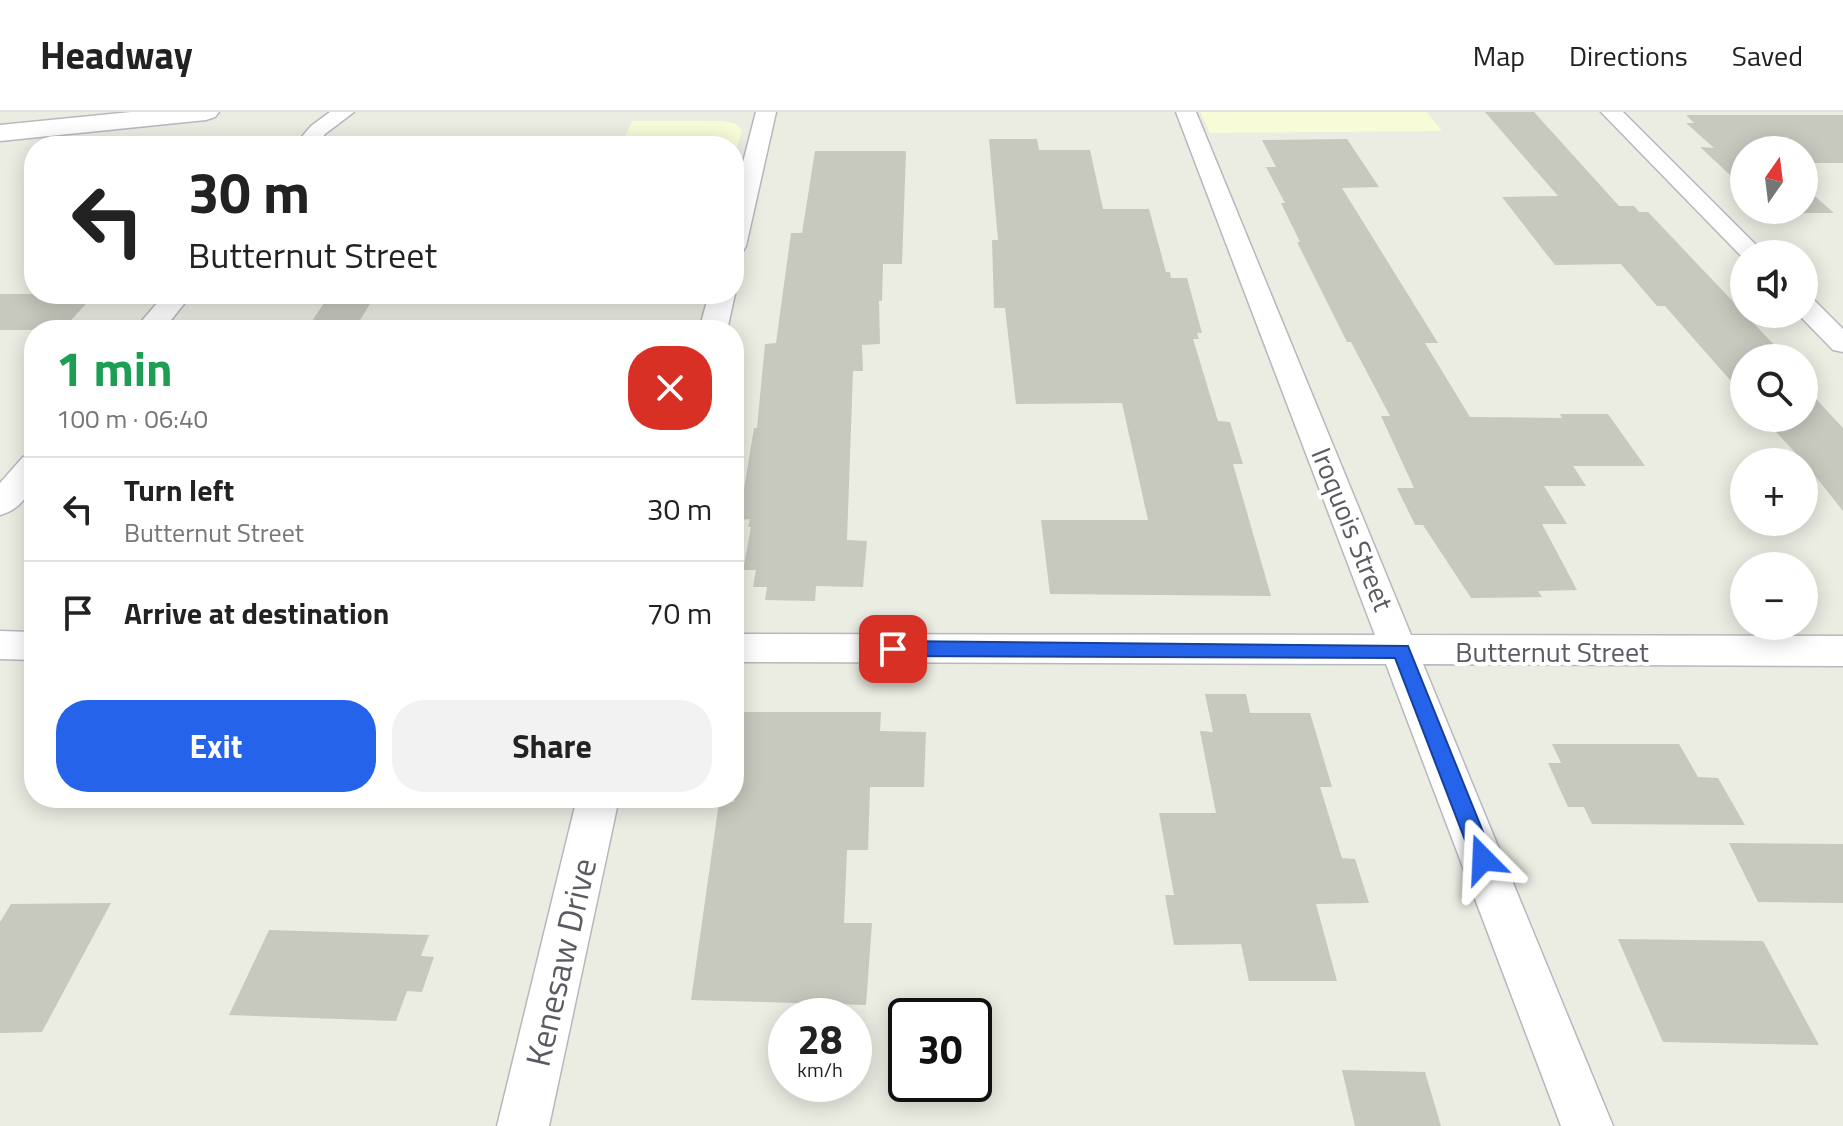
<!DOCTYPE html>
<html lang="en">
<head>
<meta charset="utf-8">
<style>
  body { margin:0; font-family:"Titillium Web",sans-serif; background:#f2f2f2; color:#222; height:100vh; display:flex; flex-direction:column; font-size:30px; white-space:nowrap }
  * { box-sizing:border-box; margin:0 }
  p { font-size:26px; color:#767676 }
  .icon { flex:none; width:44px; height:44px; fill:none; stroke:currentColor; stroke-width:2; stroke-linecap:round; stroke-linejoin:round }
  .map { position:relative; flex:1; overflow:hidden }
  .side { position:absolute; left:24px; top:208px; width:720px; height:488px; display:flex; flex-direction:column; background:#fff; border-radius:32px; box-shadow:0 4px 20px #0003 }
  .side>* { flex:none }
  .top-card { position:absolute; left:24px; top:24px; width:720px; height:168px; border-radius:32px; box-shadow:0 4px 20px #0003; background:#fff; color:#222; overflow:hidden }
  .needle { width:52px; rotate:14deg }
  .fabs { position:absolute; left:1730px; top:24px; display:grid; gap:16px }
  .fabs a { display:grid; place-items:center; width:88px; height:88px; border-radius:50%; background:#fff; box-shadow:0 4px 20px #0003; font-size:40px }
  .speed { position:absolute; left:768px; top:886px; display:flex; gap:16px; font-size:40px; font-weight:700; text-align:center }
  .speed>* { display:grid; place-content:center; width:104px; height:104px; border-radius:50%; background:#fff; box-shadow:0 4px 20px #0003; line-height:1 }
  .speed small { font-size:20px; font-weight:400 }
  .speed .limit { border:4px solid #111; border-radius:12px; background:#fff; color:#111 }
  .pin { position:absolute; display:grid; place-items:center; width:68px; height:68px; color:#fff; margin:-34px; border-radius:16px; box-shadow:0 4px 12px #0006 }
  .me { position:absolute; width:88px; margin:-44px; rotate:339deg; stroke-linejoin:round; filter:drop-shadow(0 0 6px #0008) }
  .turn { display:flex; align-items:center; gap:28px; height:168px; padding:0 32px; font-size:36px }
  .turn .icon { width:104px; height:104px; stroke-width:2.5 }
  .turn b { display:block; font-size:56px; line-height:68px }
  .round { display:grid; place-items:center; flex:none; width:84px; height:84px; border-radius:32px; background:#f2f2f2 }
  .headline { display:flex; align-items:center; justify-content:space-between; height:136px; padding:0 32px }
  h1 { font-size:48px; font-weight:700; line-height:60px; color:#1e9e55 }
  .primary-button { display:flex; gap:16px; margin-top:auto; padding:16px 32px }
  .primary-button a { flex:1; height:92px; border-radius:32px; background:#2563eb; color:#fff; font-size:32px; font-weight:700; line-height:92px; text-align:center }
  .primary-button a+a { background:#f2f2f2; color:#222 }
  ul { padding:0; list-style:none }
  li { display:flex; align-items:center; gap:24px; height:104px; padding:0 32px; border-top:2px solid #e0e0e0 }
  li div { flex:1 }
  li b { display:block; font-size:30px }
  li em { font-style:normal }
  header { display:flex; align-items:center; gap:48px; box-sizing:border-box; height:112px; padding:0 40px; background:#fff; border-bottom:2px solid #e0e0e0 }
  header strong { font-size:38px }
  nav { display:flex; gap:44px; margin-inline-start:auto; font-size:28px }
  .map>svg:first-child { display:block }
  .commercial { fill:#f8fbd8 }
  .building { fill:#c7c8be }
  .lines { fill:none; stroke-linecap:round; stroke-linejoin:round }
  .street-casing { stroke:#b7b7be; stroke-width:3 }
  .secondary-casing { stroke:#b8b8c0; stroke-width:3 }
  .street { fill:#fff; fill-rule:evenodd }
  .secondary { fill:#fff; fill-rule:evenodd }
  .route { fill:#2563eb; stroke:#184099; stroke-width:2 }
  .labels { text-anchor:middle; dominant-baseline:central; stroke-width:8; stroke-linejoin:round; paint-order:stroke }
  .street-label { font-size:28px; fill:#5a5b62; stroke:#fff }
  .near-street-label { font-size:34px; fill:#5a5b62; stroke:#fff }
</style>
</head>
<body>
<header>
<strong>Headway</strong>
<nav><a>Map</a><a>Directions</a><a>Saved</a></nav>
</header>
<div class="map">
<svg width="1843" height="1014" viewBox="0 0 1843 1014">
  <rect width="100%" height="100%" fill="#ebece2"/>
  <path class="commercial" d="M1200 0H1427L1442 19 1210 21Z
    M632 9H723L736 12 742 18 734 46V34H621Z"/>
  <path class="building" d="M1485 0H1534L1619 94H1634L1639 100H1648L1780 239H1772L1778 246H1744V284L1665 194H1657L1621 152 1555 153 1502 85 1558 84Z
    M1686 3H1843V51H1804V38H1744V76L1700 35 1714 36 1686 11H1694Z
    M989 27H1037L1039 38H1090L1103 97H1149L1166 160H1170L1171 166H1187L1202 221H1197L1199 227H1193L1218 309 1230 310 1243 352H1233L1271 484 1050 482 1041 408H1148L1122 291 1016 292 1005 196H994L992 128H998Z
    M1347 27 1379 75 1342 76 1438 231H1425L1470 305 1562 306 1560 302H1608L1645 354H1573L1586 374H1544L1567 412H1542L1577 478 1538 479 1542 485 1471 486 1423 413H1415L1397 376H1414L1381 304H1390L1351 230H1347L1297 130H1300L1281 91H1285L1266 55H1276L1262 28Z
    M815 39H906L902 152H883L882 189H879L880 232 862 233 863 259H853L847 428 867 429 863 475 816 474 815 489 765 488 767 475H753L756 458H743L751 415H748L750 407 739 408 754 316H757L765 232 776 231 791 121H802Z
    M1804 75 1834 101H1772L1768 98H1804Z
    M0 182H95L62 218H0Z
    M330 182H376L354 218H306Z
    M1804 274 1843 316V399L1804 350 1763 306H1804Z
    M1205 582H1246L1250 601H1310L1332 675H1320L1342 746 1355 747 1369 791 1316 792 1337 869H1249L1241 832 1174 833 1165 783H1174L1159 701H1216L1200 619 1213 620Z
    M734 600H881L880 619 926 620 924 675H870L868 738H847L844 811H872L866 893 691 888 719 690H734Z
    M1552 632H1679L1698 665 1718 666 1745 713 1592 712 1584 695H1568L1548 651H1561Z
    M1729 731 1843 732V791L1758 790Z
    M111 791 42 920 0 921V810L11 792Z
    M269 818 429 823 421 844 434 845 422 880 407 879 396 909 229 903Z
    M1618 827 1763 829 1819 933 1663 930Z
    M1342 958 1425 960 1441 1014H1355Z"/>
  <g class="lines">
    <g class="street-casing">
      <path id="street" d="M330 0H354L325 22 316 34H294L311 14Z
        M756 0H776L746 134 743 139 734 141V85Z
        M1176 0H1196L1411 523 1843 524V554L1423 552 1613 1014H1561L1386 552 734 550V522L1375 523Z
        M1601 0H1623L1765 142H1744V147Z
        M734 180 735 182 727 218H699L709 182Z
        M165 182H192L163 218H134Z
        M1804 185 1813 187 1843 217V240L1833 238 1798 202H1804Z
        M34 342C34 369 31 394 0 403V371L23 345Z
        M0 519 34 520V548L0 547Z
        M577 686H619L549 1014H497Z"/>
    </g>
    <g class="secondary-casing">
      <path id="secondary" d="M131 0H219L215 5 206 8 0 29V13Z"/>
    </g>
    <use href="#street" class="street"/>
    <use href="#secondary" class="secondary"/>
  </g>
  <path class="route" d="M893 529 1408 534 1494 747 1491 754 1483 757 1475 754 1395 546 893 544 883 537Z"/>
  <g class="labels">
    <g class="street-label">
      <text transform="translate(1353 417) rotate(68)">Iroquois Street</text>
      <text x="1552" y="539">Butternut Street</text>
    </g>
    <g class="near-street-label">
      <text transform="translate(560 850) rotate(-77)">Kenesaw Drive</text>
    </g>
  </g>
</svg>
<div class="fabs">
<a><svg class="needle" viewBox="-14 -14 28 28"><path d="M0-13l5 13h-10z" fill="#e53935"/><path d="M0 13l5-13h-10z" fill="#767676"/></svg></a>
<a><svg class="icon" aria-label="sound" viewBox="0 0 24 24"><path d="M4 9h4l5-4v14l-5-4H4zM17 9q2 3 0 6"/></svg></a>
<a><svg class="icon" aria-label="search" viewBox="0 0 24 24"><circle cx="10" cy="10" r="6"/><path d="M15 15l6 6"/></svg></a>
<a>+</a>
<a>−</a>
</div>
<div class="speed"><div>28<small>km/h</small></div><div class="limit">30</div></div>
<div class="pin" style="left:893px;top:537px;background:#d93025"><svg class="icon" aria-label="arrive" viewBox="0 0 24 24"><path d="M6 21V4h12l-3 4 3 4H6"/></svg></div>
<svg class="me" style="left:1483px;top:747px" viewBox="-20 -20 40 40"><path d="M0-17L14 15 0 8-14 15z" fill="#2563eb" stroke="#fff" stroke-width="4"/></svg>
<div class="top-card">
<div class="turn"><svg class="icon" aria-label="left" viewBox="0 0 24 24"><path d="M17 20v-9H6M10 6l-5 5 5 5"/></svg><div><b>30 m</b>Butternut Street</div></div>
</div>
<section class="side">
<div class="headline"><div><h1>1 min</h1><p>100 m · 06:40</p></div><a class="round" style="background:#d93025;color:#fff"><svg class="icon" aria-label="close" viewBox="0 0 24 24"><path d="M6 6l12 12M18 6L6 18"/></svg></a></div>
<ul>
<li><svg class="icon" aria-label="left" viewBox="0 0 24 24"><path d="M17 20v-9H6M10 6l-5 5 5 5"/></svg><div><b>Turn left</b><p>Butternut Street</p></div><em>30 m</em></li>
<li><svg class="icon" aria-label="arrive" viewBox="0 0 24 24"><path d="M6 21V4h12l-3 4 3 4H6"/></svg><div><b>Arrive at destination</b></div><em>70 m</em></li>
</ul>
<div class="primary-button"><a>Exit</a><a>Share</a></div>
</section>
</div>
</body>
</html>
